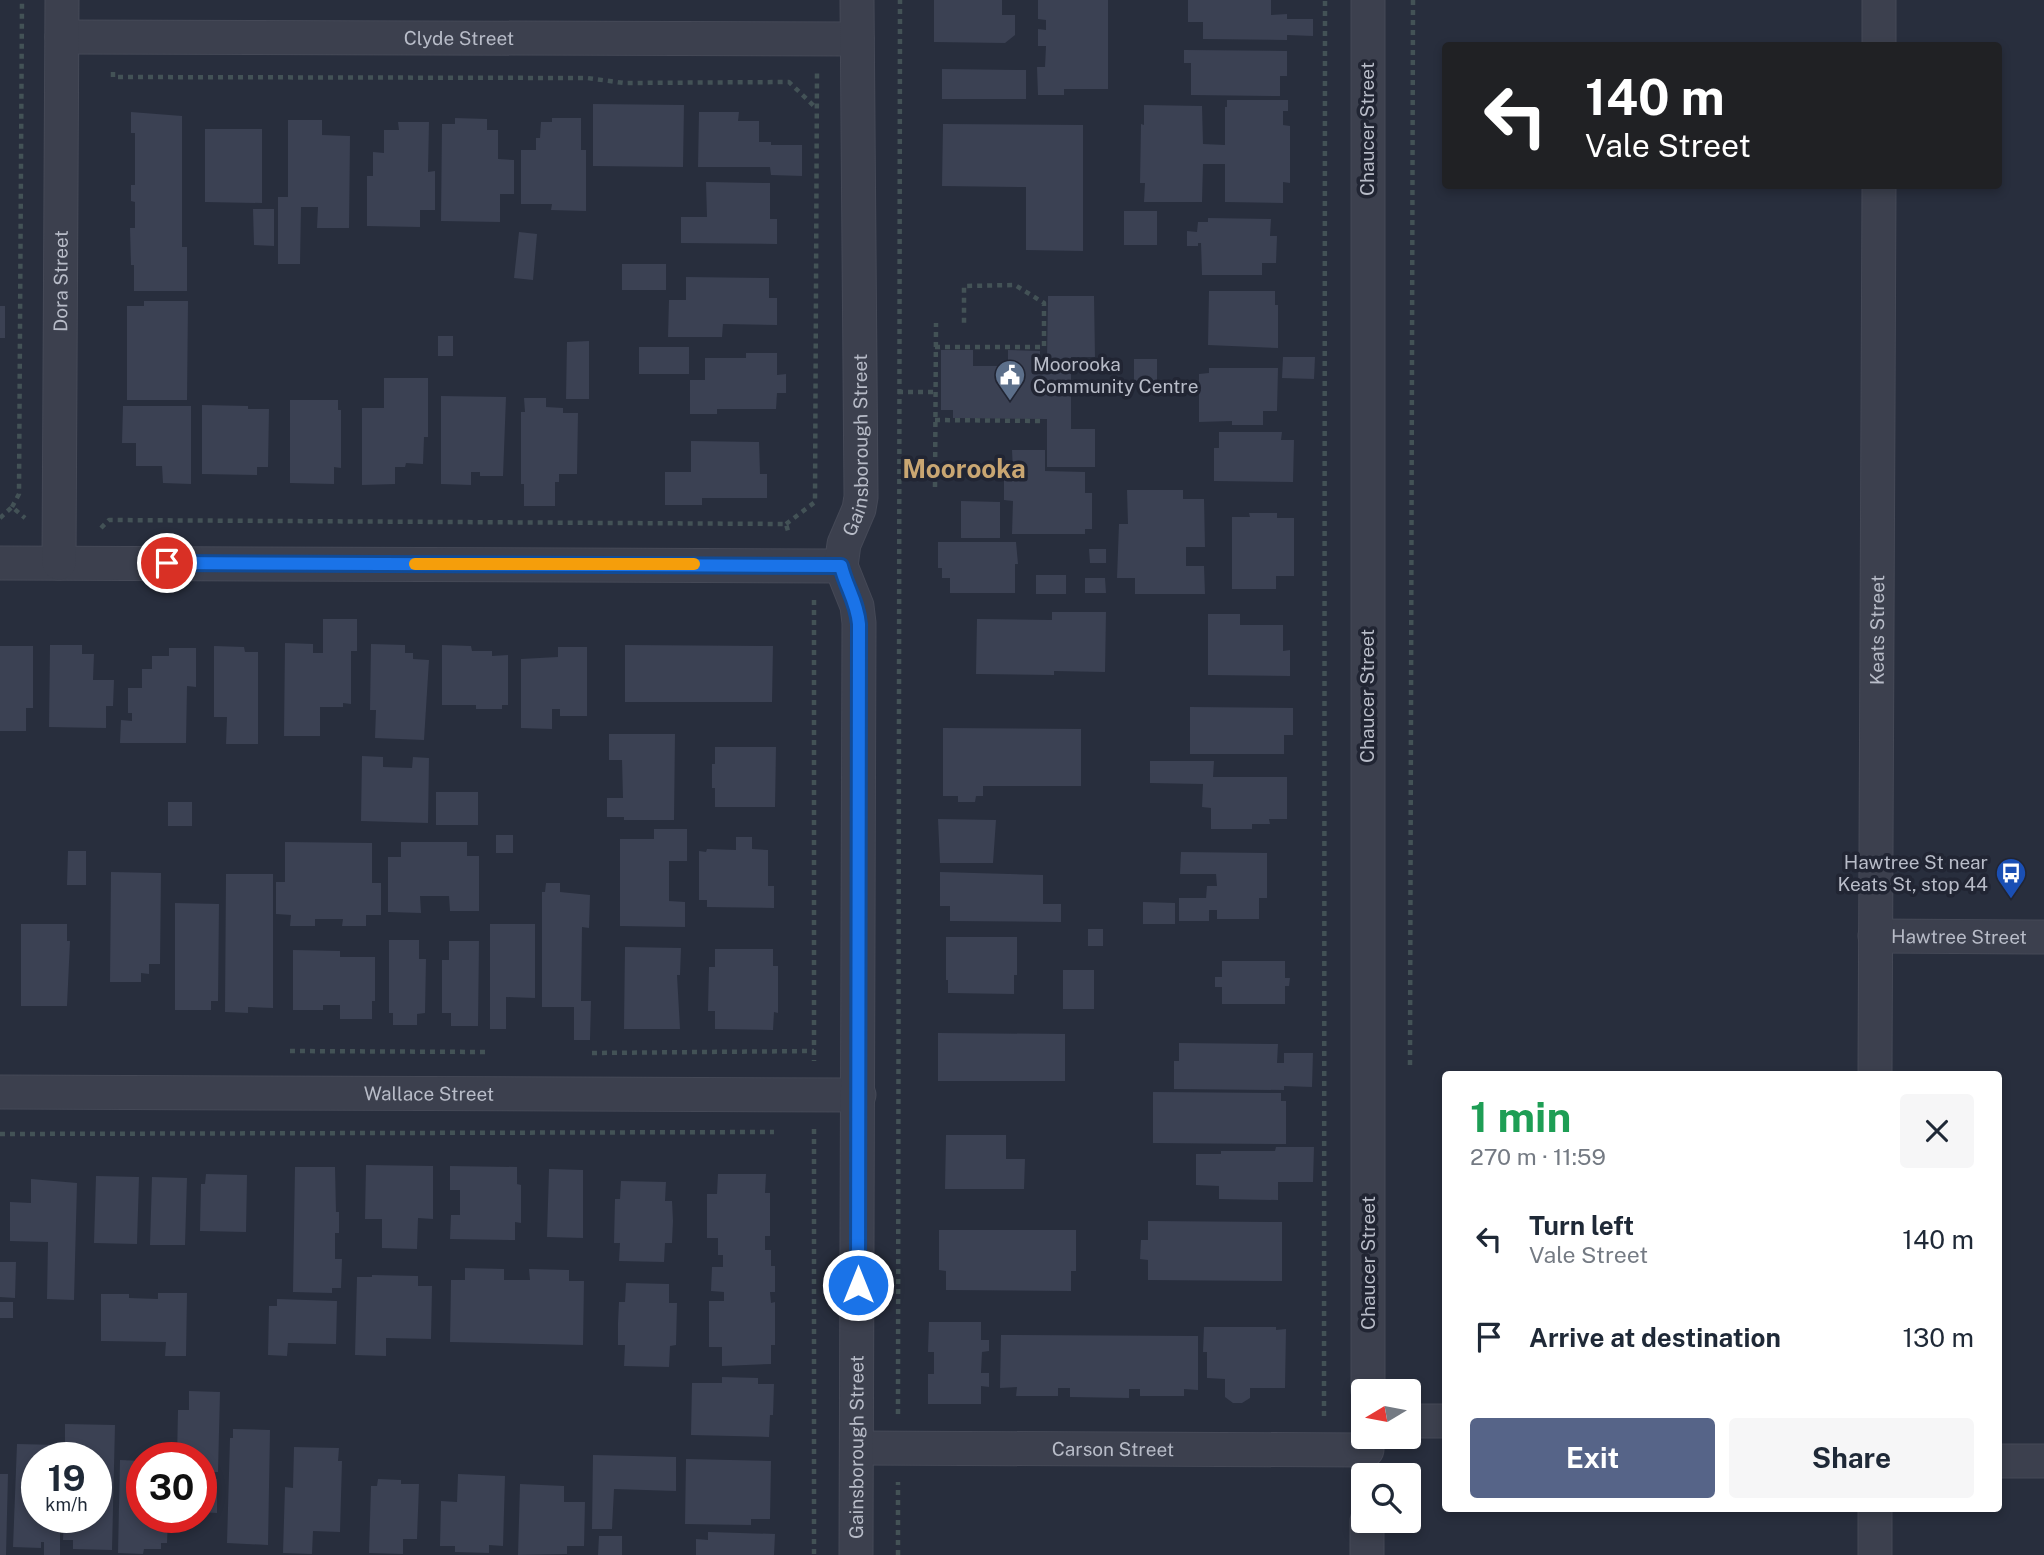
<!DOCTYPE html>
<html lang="en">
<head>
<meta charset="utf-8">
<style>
  body { margin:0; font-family:"Public Sans",sans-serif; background:#f6f6f7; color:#1f2937; height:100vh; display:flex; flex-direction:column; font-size:26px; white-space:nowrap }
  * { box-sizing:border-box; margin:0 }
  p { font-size:23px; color:#747a83 }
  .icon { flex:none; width:38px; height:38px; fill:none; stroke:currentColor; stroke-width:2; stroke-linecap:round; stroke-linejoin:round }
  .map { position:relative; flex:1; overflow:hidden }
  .details { position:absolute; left:1442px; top:1071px; width:560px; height:441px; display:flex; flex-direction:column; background:#fff; border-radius:7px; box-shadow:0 4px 10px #0003 }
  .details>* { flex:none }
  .hud { position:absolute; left:1442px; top:42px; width:560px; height:147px; border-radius:7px; box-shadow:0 4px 10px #0003; background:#202124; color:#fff; overflow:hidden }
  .needle { width:46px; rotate:260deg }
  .buttons { position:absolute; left:1351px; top:1379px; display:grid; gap:14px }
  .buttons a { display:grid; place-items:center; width:70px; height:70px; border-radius:7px; background:#fff; box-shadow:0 4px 10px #0003; font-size:35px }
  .speed { position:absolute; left:21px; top:1442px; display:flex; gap:14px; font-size:35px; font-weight:700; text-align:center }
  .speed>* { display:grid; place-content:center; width:91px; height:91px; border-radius:50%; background:#fff; box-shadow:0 4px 10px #0003; line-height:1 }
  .speed small { font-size:18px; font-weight:400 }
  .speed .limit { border:10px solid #d22; background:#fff; color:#111 }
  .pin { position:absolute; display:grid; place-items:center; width:60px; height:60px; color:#fff; margin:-30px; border:4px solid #fff; border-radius:50%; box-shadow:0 2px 7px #0007 }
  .me { position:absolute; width:77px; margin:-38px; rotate:0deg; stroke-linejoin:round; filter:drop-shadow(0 0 5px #0008) }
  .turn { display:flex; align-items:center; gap:24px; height:147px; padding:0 28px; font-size:32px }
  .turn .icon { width:91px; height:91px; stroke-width:2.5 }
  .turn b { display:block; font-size:49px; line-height:60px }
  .round { display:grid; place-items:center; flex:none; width:74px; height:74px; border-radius:7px; background:#f6f6f7 }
  .headline { display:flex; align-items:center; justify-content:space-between; height:119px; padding:0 28px }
  h1 { font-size:42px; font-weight:700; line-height:52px; color:#1e9e55 }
  .action { display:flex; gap:14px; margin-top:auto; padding:14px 28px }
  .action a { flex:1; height:80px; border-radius:7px; background:#566488; color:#fff; font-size:28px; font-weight:700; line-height:80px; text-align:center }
  .action a+a { background:#f6f6f7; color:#1f2937 }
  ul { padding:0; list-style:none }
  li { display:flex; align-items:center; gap:21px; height:98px; padding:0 28px }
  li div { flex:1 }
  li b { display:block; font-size:26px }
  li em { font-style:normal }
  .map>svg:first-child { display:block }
  .building { fill:#3b4153 }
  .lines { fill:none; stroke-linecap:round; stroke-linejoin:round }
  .street-casing { stroke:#454957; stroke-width:35 }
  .path { stroke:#435256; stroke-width:4.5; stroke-dasharray:5 5; stroke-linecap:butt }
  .street { stroke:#3c404e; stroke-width:33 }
  .route-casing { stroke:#114b97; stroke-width:18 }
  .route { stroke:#1a73e8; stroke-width:12 }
  .slow { stroke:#f59e0b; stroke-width:12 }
  .labels { text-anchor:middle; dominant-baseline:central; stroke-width:7; stroke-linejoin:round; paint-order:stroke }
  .street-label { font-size:19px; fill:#b8bcc8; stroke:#212533 }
  .poi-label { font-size:19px; fill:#b8bcc8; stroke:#212533; text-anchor:start }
  .district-label { font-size:26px; font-weight:bold; fill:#c9a672; stroke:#212533 }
</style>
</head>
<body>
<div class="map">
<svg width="2044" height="1555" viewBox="0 0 2044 1555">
  <rect width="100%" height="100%" fill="#282e3d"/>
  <path class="building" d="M934 0H1002V15H1015V35L1005 43 934 42Z
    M1038 0H1108V89H1064V95H1038L1037 67H1045L1046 46H1038V29L1046 30V20L1038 19Z
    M1188 0H1271V15L1287 14V19H1313V36L1287 35V40L1203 39V22H1188Z
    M1184 50 1287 51V76H1280V96L1191 95V63H1184Z
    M942 69 1026 70V99H942Z
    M1227 100H1288V111H1283V125L1290 126V183L1283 182V203L1225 202V164H1203L1202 202H1144L1145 183H1140L1141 124 1144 125V105L1202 106 1203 144 1225 145V107H1227Z
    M593 104 684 105 683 167 593 166Z
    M131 112 182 116V247H187V291H134V265H131L130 228H135V202L131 201V185H135V133H131Z
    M699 112H739L738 121H759V142H771V145H802V176L771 175 770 167H698Z
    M455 118 487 119V130H498V159L514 160V194H500V222L441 221 442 124H455Z
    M552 118H581V150H586V211L551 210 552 204H521V150H536V138H540L541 122H552Z
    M288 120H322V135L350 136 349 228H317L318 207H301L300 264H278V197H288Z
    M398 122H429L428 172 435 171V210H420V227L367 226V176H373V152L384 153V130H399Z
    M943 124 1083 125V251L1026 250V187L942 186Z
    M205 129H262V203L205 202Z
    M706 182 770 183V219H777V244L681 243V217H707Z
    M253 209H274V246L254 245Z
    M1124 211H1157V245H1124Z
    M1208 218 1271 219 1270 236H1277L1276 263H1262V275H1202L1201 243H1198V246H1187V231L1197 232 1198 222H1208Z
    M519 232 537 234 533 280 514 278Z
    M622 264H666V290H622Z
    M686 277 769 278V298H777V325L723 324 722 337H668L669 300H686Z
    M1209 291H1275V305H1278V348L1208 345Z
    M1048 296H1094L1095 357H1071V429H1095V467H1047V419L953 418V410H941V350H973V366H1008V350L1040 351V361L1047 360Z
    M144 301H188L187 400H127V306H144Z
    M0 306H5V338H0Z
    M438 336H453V356H438Z
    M589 341V399H566L567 342Z
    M639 347H689V374H639Z
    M746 353H777V375L786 374V393H777L776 409H717V414H690V380H705V358H746Z
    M1283 357H1315L1314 379 1282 378Z
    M1134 359H1157V382H1134Z
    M1209 368H1278L1277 411H1263V425H1232V421L1199 422V374L1209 373Z
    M384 378H428V437H424L423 464 406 463 405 467H395V484L362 485V408H384Z
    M441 396 506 397 503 476H480V472H471V485L441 484Z
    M524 398H546V407L563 408V413H578L577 474H559V482H555V506H524V484H521V412H525Z
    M290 400H338V410H341V468L334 467V484L290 483Z
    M202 405 248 406V409H269L268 467H257V475L202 474Z
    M123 406H191V484L163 483 162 466H136V443H122Z
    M1219 432H1282L1281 440H1294L1293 482 1214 481V448H1219Z
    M691 441 759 442 760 474H767V498H702V505H665V472H691Z
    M1012 450H1045V471L1085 472V493H1092V529H1085V534H1012L1013 501 1004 500V471H1013Z
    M1127 490H1183V499H1204L1205 547H1186V566H1204L1205 594H1135V578H1117L1119 524H1128Z
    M961 501 1000 502V538H961Z
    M1249 513H1277V518H1294V576H1276V589H1232V517H1250Z
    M938 542H1016L1018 564H1015V593H950V578H942V568H938Z
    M1089 549H1106V563H1090Z
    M1036 575H1066V594H1036Z
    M1085 578H1105L1106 593H1085Z
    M1052 612H1106L1105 672 1054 671V675L976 674 977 619 1052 620Z
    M1208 614H1240V625H1283V651L1290 650V676L1208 675Z
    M323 619H357V651H351V704L343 703V707H320V736H284L285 643 313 644V653H323Z
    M371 644 405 645V653H413V659L429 660 424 740 375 738 376 710H370Z
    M50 645H82V654H94L93 680H114L113 706H106V728L49 727Z
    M442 645 471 646 472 651H492V656L508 655V705H502V709H476V705H442Z
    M625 645 773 646 772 702H625Z
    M0 646H33V708H26V731H0Z
    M214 646 244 647 245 652H258V744H226L227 717H214Z
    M558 647H587V716H560V709H552V729L521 728V659L558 657Z
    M169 648H196V687L187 686 186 743H120L121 720 132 721V713H128V688H142V669H152V656H169Z
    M1190 707 1293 708V735H1284V754H1190Z
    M943 728 1081 729V786H983V796H976L975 802H958V796H943Z
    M609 734H675L674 820H624V817H607V798H623L622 760H609Z
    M715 747H776L775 807H715V788H712V764H715Z
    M362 756 383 757V767L412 768 413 757 429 758 428 823 361 821Z
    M1150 761H1214L1213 777H1287V819H1269L1270 824H1252V829H1211V808L1202 807 1203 784 1150 783Z
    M436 792H478V825H436Z
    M168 802H192V826H168Z
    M938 819 996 820 993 863H940Z
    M654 829H687V861H669V901L685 902V927L620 926V839H654Z
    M496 835H513V853H496Z
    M736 837H752V849L768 850V886H774V908L707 907V900H699V851L706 852 707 849 736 850Z
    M285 842 372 843V883H381V915H366V926H342L343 919H315V926H290L291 915 276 914V882H285Z
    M401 842H467V856H479V911H450L449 896H420L421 913 388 912V857H401Z
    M68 851H86V885H67Z
    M1181 852 1267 853V898H1259V919H1217V910H1209V921H1179V898H1206L1207 886H1217L1216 874H1180Z
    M111 872 161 873 160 964H149V974L141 973V982H110Z
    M940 872 1043 875V904H1061V922L950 921V906H940Z
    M226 874H273V1008L248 1007V1013L225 1012Z
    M546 883H560V892L590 895 589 928 582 927 581 1001H591L590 1040H574V1007H542V892H545Z
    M1143 902 1175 903V924H1143Z
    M175 903 219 904 218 1001H211V1010H175Z
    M21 924H67V941H70L67 1006H21Z
    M490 924H535V998L506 997V1029H490Z
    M1088 929H1103V946H1088Z
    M946 937H1017V975H1014V994L948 993V980H946Z
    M389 940H419V959H426L425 1013 417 1014V1025H393V1013H389Z
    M449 941H479L478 1026H451V1013H442V960H449Z
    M625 947 681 948 680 975H677L680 1029H624Z
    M715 949H773V966H778V1013L774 1012 773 1030 715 1029V1011H708L709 967H715Z
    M293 950 340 951V957H375V1001H372V1019H340V1005H323V1010H293Z
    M1222 961H1285V978H1290L1289 986H1285V1004H1222V987H1215V977H1222Z
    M1063 970H1094V1009H1063Z
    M938 1033 1065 1034V1081H938Z
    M1179 1043 1278 1044 1277 1063H1284V1053H1313L1312 1087 1284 1086V1090L1174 1089V1061H1179Z
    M1153 1092 1281 1093V1101H1286V1144L1153 1143Z
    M946 1135H1006V1159H1025L1024 1189H945Z
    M1276 1147H1314L1313 1182H1278V1200L1219 1199V1186L1196 1185V1154H1221V1151H1275Z
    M366 1165 433 1166V1219L418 1218 417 1249 382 1248V1219H365Z
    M450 1166 517 1167V1184L521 1185V1223L515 1222V1240L450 1239 451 1215H460V1190H450Z
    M295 1167H335L336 1212H339V1233H335V1259H342L341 1288H332V1293L293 1292Z
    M549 1169 583 1170V1238L547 1237Z
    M206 1174 247 1175 246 1232 200 1231 201 1184H205Z
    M718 1174H766L765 1193H770V1236H765V1250H771V1266H775V1292H770L771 1303 775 1302V1345H771V1364L722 1366V1347H709V1301H724V1292L711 1291 712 1267H723V1255H718V1238H707V1194H717Z
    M96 1176 139 1177 137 1244 94 1243Z
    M152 1177 187 1178 185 1245H150Z
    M31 1179 77 1183 74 1300 47 1299 48 1242 10 1241V1202L31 1203Z
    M621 1181 666 1182 665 1201H672L673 1221 672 1243H665L664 1262 619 1261 620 1243H614L615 1199H620Z
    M1148 1221 1282 1222V1281L1148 1280V1260L1140 1259 1141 1240H1148Z
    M939 1230H1076V1271H1071V1291L946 1290V1271L939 1270Z
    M0 1262H16L15 1298 0 1297Z
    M465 1268 504 1269V1280H530L529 1269 569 1270V1281H584L583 1345 450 1342 451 1280H465Z
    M372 1275 418 1276V1286H432L431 1339 386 1338V1356L355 1355 357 1277H372Z
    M626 1283 669 1284V1303H677L676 1345 670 1346 669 1367 624 1366 625 1345H618V1323L619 1302H625Z
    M158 1293H187L186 1356H165L166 1342 101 1341V1294H129V1298L158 1299Z
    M277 1299 337 1301 336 1344 288 1343 287 1356 268 1355 269 1306H277Z
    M0 1302H13V1318H0Z
    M929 1322H981V1340H989V1351L982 1352 981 1373H989V1387L981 1386V1404H928V1374H934V1352H928Z
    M1204 1327H1276V1330L1286 1329 1285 1388H1250V1398L1242 1403H1233L1225 1397V1379L1207 1378V1352H1203Z
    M1001 1335 1198 1336V1390L1184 1389V1396H1140V1389H1129V1398L1070 1397V1388H1058V1396H1016L1017 1387 1000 1388Z
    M722 1377 758 1378V1384H774L773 1415H770L769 1437 691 1435 692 1383H722Z
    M189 1391 220 1392 218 1472H212L213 1479H217V1513L201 1512V1458H177L178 1410H189Z
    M65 1424 115 1425 112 1550 73 1549V1540H63L64 1517H96V1458H65Z
    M233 1429 270 1430 268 1545 227 1543 230 1438H233Z
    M17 1444 59 1445V1458H37V1517H60V1555H44V1542H41V1548L13 1547Z
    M294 1447 339 1448 338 1461H342L340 1532 313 1531 312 1554 283 1553 285 1487 293 1488Z
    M593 1455 676 1457V1491L614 1489 612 1529H592Z
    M686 1459 771 1461 770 1519H751V1525L685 1524Z
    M120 1460 142 1461V1517H168L167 1543H161V1549H144L143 1554 118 1553Z
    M0 1474H8L6 1555H0Z
    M458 1474 505 1476 503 1546 489 1545V1553L455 1552V1546H440L441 1501 457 1502Z
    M378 1479 401 1480V1484H419L417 1539H403V1554L369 1553 371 1486H377Z
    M520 1484 564 1486V1502H585L584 1546H567V1554L518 1555Z
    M708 1532 775 1534 774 1555H696V1539L708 1540Z
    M599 1536H622V1555H598Z"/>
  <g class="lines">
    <g class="street-casing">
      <g id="street">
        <path d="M1368 0V1391"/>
        <path id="s1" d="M62 37 857 39"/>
        <path d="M1879 46V0"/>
        <path d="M0 563 841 566"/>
        <path id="s2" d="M59 563 62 0"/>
        <path id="s3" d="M1875 936 2044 937"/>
        <path id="s4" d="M1875 1074 1879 186"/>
        <path id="s5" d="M0 1092 859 1095"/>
        <path d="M1409 1421H1446"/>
        <path id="s6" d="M857 1448 1367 1450"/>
        <path d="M1998 1461H2044"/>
        <path id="s7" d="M856 1555 859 623 857 606 841 566 844 544 859 509 861 497 857 0"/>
        <path d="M1367 1555V1521"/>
        <path d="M1875 1555V1508"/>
      </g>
    </g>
    <path class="path" d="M113 72V77L587 78 624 83 789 82 816 108
      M935 347H1044V303L1015 285 964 286V323
      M898 392H935
      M935 420 1042 421
      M935 487 936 323
      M12 507 19 494 22 0
      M0 518 12 507 25 518
      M786 524 815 502 817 71
      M101 528 109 520 786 524 788 531
      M814 600V1061
      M290 1051 485 1052
      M592 1053 814 1051
      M1410 1065 1413 0
      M814 1129V1555
      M0 1134 774 1132
      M898 1414 900 0
      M1324 1416 1325 0
      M898 1555V1482"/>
    <use href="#street" class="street"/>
  </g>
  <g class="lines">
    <g class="route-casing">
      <path id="route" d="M167 563 841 566C846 587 857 601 859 624L858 1285"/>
    </g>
    <use href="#route" class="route"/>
    <path class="slow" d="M415 564H694"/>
  </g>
  <defs>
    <g id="civic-pin" transform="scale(1.575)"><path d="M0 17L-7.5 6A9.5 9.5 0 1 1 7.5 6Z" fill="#5c6f8a" stroke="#212533"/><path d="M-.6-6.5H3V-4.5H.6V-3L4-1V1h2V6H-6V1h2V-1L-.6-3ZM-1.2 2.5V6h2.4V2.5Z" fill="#fff"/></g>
    <g id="bus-pin" transform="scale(1.575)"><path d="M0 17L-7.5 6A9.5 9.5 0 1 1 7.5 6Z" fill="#1a4fb4" stroke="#212533"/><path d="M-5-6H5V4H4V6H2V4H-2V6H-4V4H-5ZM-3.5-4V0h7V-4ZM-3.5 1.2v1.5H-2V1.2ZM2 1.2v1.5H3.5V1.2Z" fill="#fff"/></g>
  </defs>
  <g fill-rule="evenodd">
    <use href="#civic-pin" x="1010" y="375"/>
    <use href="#bus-pin" x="2011" y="873"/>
  </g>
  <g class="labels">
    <g class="street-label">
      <text stroke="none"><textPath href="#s1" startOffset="397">Clyde Street</textPath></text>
      <text transform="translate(1367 129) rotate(-90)">Chaucer Street</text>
      <text stroke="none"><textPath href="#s2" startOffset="282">Dora Street</textPath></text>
      <text stroke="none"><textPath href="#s7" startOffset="1116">Gainsborough Street</textPath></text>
      <text stroke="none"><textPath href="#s4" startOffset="444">Keats Street</textPath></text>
      <text transform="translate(1367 696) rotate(-90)">Chaucer Street</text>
      <text stroke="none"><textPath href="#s3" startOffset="84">Hawtree Street</textPath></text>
      <text stroke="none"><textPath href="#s5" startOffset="429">Wallace Street</textPath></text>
      <text transform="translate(1368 1263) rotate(-90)">Chaucer Street</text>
      <text stroke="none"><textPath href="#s7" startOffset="108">Gainsborough Street</textPath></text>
      <text stroke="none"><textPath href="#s6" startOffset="256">Carson Street</textPath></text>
    </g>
    <g class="poi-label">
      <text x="1033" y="364">Moorooka<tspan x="1033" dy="22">Community Centre</tspan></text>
      <text x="1988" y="862" text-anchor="end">Hawtree St near<tspan x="1988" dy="22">Keats St, stop 44</tspan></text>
    </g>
    <g class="district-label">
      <text x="964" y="468">Moorooka</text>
    </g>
  </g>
</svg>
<div class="buttons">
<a><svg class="needle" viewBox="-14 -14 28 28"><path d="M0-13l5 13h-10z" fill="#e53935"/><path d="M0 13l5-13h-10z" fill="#747a83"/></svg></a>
<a><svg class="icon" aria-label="search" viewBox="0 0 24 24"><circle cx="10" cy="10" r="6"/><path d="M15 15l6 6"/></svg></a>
</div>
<div class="speed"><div>19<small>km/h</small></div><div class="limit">30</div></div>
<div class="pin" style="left:167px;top:563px;background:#d93025"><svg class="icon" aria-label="arrive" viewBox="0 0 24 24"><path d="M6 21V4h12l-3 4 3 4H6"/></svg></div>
<svg class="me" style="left:858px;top:1285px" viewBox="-20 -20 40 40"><circle r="17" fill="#1a73e8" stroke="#fff" stroke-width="3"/><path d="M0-11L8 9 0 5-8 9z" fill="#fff"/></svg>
<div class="hud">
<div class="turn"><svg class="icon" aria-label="left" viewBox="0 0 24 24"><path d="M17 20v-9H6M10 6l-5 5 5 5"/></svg><div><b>140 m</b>Vale Street</div></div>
</div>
<section class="details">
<div class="headline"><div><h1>1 min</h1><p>270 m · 11:59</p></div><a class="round"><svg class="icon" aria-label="close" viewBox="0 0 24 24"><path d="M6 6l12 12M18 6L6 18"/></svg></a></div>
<ul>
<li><svg class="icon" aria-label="left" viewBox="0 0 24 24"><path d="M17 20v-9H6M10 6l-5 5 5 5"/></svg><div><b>Turn left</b><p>Vale Street</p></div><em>140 m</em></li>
<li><svg class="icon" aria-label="arrive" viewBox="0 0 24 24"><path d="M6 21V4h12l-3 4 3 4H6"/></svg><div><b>Arrive at destination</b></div><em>130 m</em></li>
</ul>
<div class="action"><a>Exit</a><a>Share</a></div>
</section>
</div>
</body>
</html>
